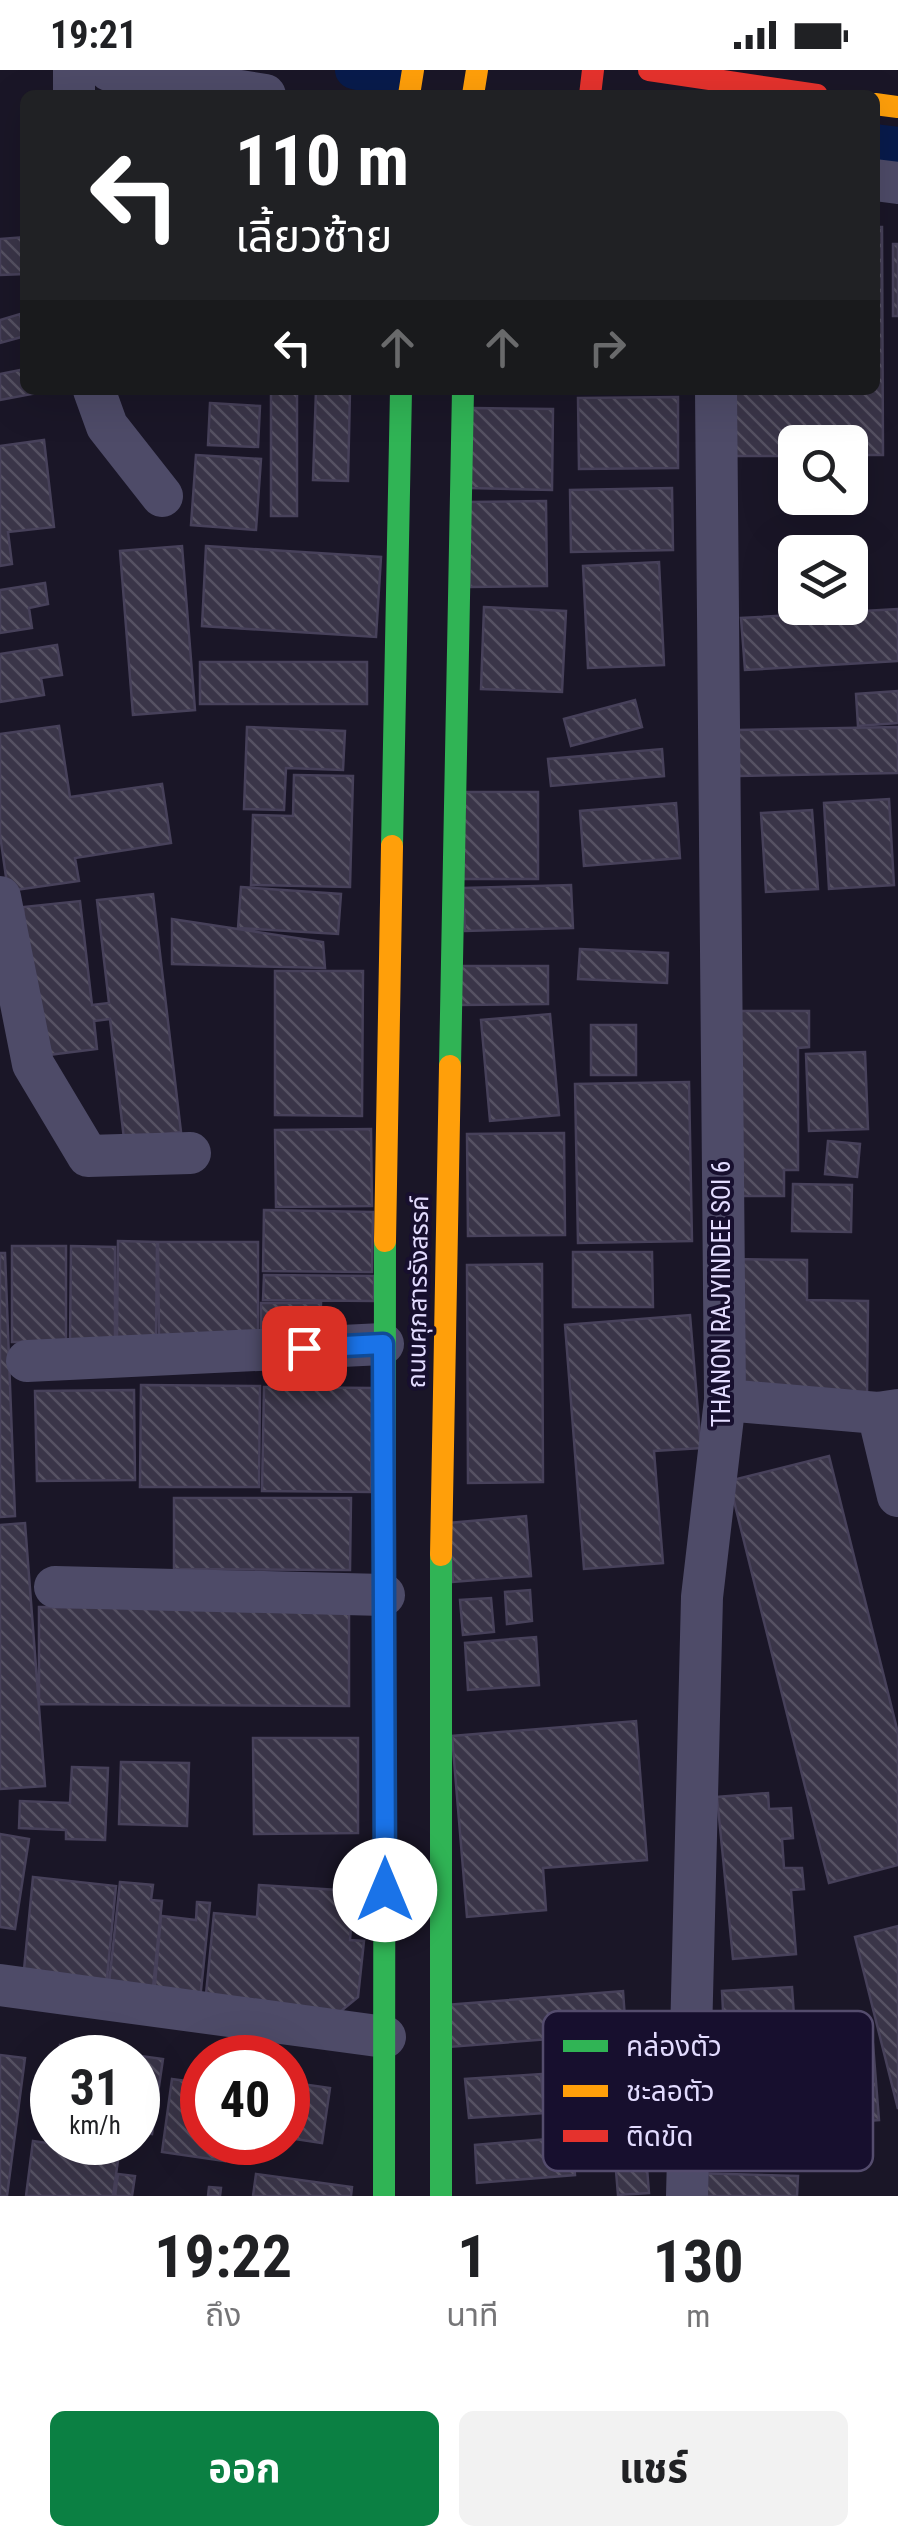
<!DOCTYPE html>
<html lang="th">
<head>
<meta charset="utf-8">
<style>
  body { margin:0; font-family:"Roboto Condensed","Noto Sans Thai",sans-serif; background:#f2f2f2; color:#202124; height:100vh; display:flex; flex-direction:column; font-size:38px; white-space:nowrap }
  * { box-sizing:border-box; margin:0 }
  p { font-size:32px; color:#757577 }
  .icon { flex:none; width:55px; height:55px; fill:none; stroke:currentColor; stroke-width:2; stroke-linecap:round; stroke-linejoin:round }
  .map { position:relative; height:2126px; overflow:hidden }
  .side { display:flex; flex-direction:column; background:#fff; flex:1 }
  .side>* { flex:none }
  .hud { position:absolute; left:20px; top:20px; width:860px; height:305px; border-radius:15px; box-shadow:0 10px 40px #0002; background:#202124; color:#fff; overflow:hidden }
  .tools { position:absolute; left:778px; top:355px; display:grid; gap:20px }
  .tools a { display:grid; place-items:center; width:90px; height:90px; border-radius:15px; background:#fff; box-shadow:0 10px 40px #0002; font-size:50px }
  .speed { position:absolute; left:30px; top:1965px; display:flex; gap:20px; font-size:50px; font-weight:700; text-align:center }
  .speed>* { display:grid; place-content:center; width:130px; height:130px; border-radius:50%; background:#fff; box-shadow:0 10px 40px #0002; line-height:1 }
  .speed small { font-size:25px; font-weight:400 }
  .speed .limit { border:15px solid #d22; background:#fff; color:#111 }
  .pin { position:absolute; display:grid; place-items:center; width:85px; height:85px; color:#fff; margin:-42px; border-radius:20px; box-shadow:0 5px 15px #0006 }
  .me { position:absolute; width:110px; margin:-55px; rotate:0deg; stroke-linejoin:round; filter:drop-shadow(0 0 8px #0008) }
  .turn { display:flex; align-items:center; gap:35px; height:210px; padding:0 50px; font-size:45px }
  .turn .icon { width:130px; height:130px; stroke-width:2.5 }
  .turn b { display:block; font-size:70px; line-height:85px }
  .lanes { display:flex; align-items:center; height:95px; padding:0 50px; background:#0003; justify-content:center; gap:50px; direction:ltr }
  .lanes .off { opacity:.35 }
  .eta { display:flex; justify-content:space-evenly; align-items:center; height:170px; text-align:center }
  .eta b { font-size:60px; font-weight:700; line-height:70px }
  .action { display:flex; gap:20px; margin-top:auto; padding:20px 50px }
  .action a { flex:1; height:115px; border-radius:15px; background:#0b8043; color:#fff; font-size:40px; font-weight:700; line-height:115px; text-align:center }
  .action a+a { background:#f2f2f2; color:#202124 }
  .status { display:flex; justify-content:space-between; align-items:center; height:70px; padding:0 50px; background:#fff; direction:ltr }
  .status svg { height:28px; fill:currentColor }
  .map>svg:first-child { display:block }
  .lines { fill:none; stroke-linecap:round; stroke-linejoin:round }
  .canal { stroke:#081b4c; stroke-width:38 }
  .building { fill:url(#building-back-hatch); stroke:#47415a; stroke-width:2.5 }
  .street { stroke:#4e4b68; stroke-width:42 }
  .fast { stroke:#30b455; stroke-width:22 }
  .slow { stroke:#ff9f0a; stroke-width:22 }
  .jam { stroke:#e5322d; stroke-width:22 }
  .route-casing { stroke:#114b97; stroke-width:25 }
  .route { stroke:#1a73e8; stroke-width:18 }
  .labels { text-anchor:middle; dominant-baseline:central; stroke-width:8; stroke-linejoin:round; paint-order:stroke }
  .street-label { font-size:25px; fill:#e3dcff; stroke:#170f2e }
  .key { fill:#170f2e; stroke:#544c6d; stroke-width:2.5 }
  .key-label { font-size:28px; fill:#e3dcff }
</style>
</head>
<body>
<div class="status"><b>19:21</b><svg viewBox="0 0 49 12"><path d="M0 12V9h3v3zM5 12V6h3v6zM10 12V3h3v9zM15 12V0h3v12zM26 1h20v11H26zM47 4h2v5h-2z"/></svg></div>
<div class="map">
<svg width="898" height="2126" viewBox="0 0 898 2126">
  <defs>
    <pattern id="building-back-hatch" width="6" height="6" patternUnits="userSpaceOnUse" patternTransform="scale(2.5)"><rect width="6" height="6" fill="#3a3548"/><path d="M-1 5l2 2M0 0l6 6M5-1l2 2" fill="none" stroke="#565263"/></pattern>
  </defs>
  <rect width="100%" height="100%" fill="#1a1627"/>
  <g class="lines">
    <path class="canal" d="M354 0 395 10
      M875 73 898 76"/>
  </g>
  <path class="building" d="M875 157H882L883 385H850V372H795V386H728L727 320H875Z
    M25 167V204L0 205V169Z
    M893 174H898V246H893Z
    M20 244 25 266 0 273V250Z
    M25 299V320L32 324 0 330V304Z
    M271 320H297V446H271Z
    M316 320H350L348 411 313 410Z
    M678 327V398L579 399 578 328Z
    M210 333 260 336 258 377 208 375Z
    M472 338 553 339 552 420 470 418Z
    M44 370 54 457 8 462 12 494 0 496V376Z
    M196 385 261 389 256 460 191 455Z
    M672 418 673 480 571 482 570 420Z
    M546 431 547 516 470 517 469 432Z
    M182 476 195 640 133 645 120 481Z
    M206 476 381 487 376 567 202 556Z
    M659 492 664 595 588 598 583 496Z
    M45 513 48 534 29 538 32 558 0 563V520Z
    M484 537 566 541 562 622 481 619Z
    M898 539V591L745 600 741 548Z
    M57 575 62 605 41 608 44 625 0 632V584Z
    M200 592H367V634H200Z
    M898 621V653L858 656 856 624Z
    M635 630 642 657 571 676 564 649Z
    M59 656 70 727 162 714 171 773 75 788 79 811 8 821 0 765V664Z
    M247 657 345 661 343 700 286 698 284 740 244 739Z
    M898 657V703L739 706 738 660Z
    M662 679 664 706 551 716 548 689Z
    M294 705 353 706 350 817 251 815 253 745 293 746Z
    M461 722H538V809H461Z
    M889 729 894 815 829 819 824 733Z
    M676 733 680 788 584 796 580 741Z
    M812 740 818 819 766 822 761 743Z
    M571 815 573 858 465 861 463 818Z
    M241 817 341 824 338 864 238 858Z
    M153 824 181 1062 124 1069 110 949 94 951 97 979 40 986 23 837 80 831 92 935 109 933 97 830Z
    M172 849 323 872 325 898 172 894Z
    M580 879 668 883 667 913 578 909Z
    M459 896H548V934L460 935Z
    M275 901H363L362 1046 275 1045Z
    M730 941H809V977L798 978V1100H784V1126H730Z
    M550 944 559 1045 490 1051 481 950Z
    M591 955H636V1005H591Z
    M865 982 868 1059 809 1061 806 984Z
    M689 1012 692 1171 578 1173 575 1014Z
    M371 1059 372 1136 276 1137 275 1060Z
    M564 1063 565 1165 468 1166 467 1064Z
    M828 1071 860 1074 857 1107 825 1104Z
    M793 1114 852 1115 851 1162 792 1161Z
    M264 1140 373 1142 372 1202 263 1201Z
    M118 1171 157 1172 156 1268H117Z
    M158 1172H258V1268H159Z
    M12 1176H66V1272H12Z
    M71 1176 115 1177V1273H70Z
    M573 1182H652L653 1237H573Z
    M0 1183H5L15 1446 0 1447Z
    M729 1189 807 1190V1230L868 1231 867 1328 727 1326Z
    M542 1194 543 1412 468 1413 467 1195Z
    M264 1205 374 1206V1231L263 1230Z
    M261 1233H321L320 1264 261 1263Z
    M690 1245 701 1378 654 1381 663 1493 584 1499 565 1255Z
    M141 1315 260 1316 259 1417H140Z
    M264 1317 372 1318 371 1422 262 1421Z
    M134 1320 135 1410 37 1411 35 1321Z
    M829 1386 898 1663V1795L829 1813 729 1411Z
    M174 1428H351L350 1500 174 1499Z
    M526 1446 531 1506 453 1512 449 1453Z
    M25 1453 45 1716 0 1719V1455Z
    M530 1520 532 1551 507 1554 505 1522Z
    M491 1528 494 1562 463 1565 460 1530Z
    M39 1537 349 1538V1636L39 1634Z
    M536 1567 539 1615 468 1620 465 1573Z
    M636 1651 647 1790 543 1798 546 1840 467 1847 452 1666Z
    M253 1668H358V1763L254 1764Z
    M121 1692 189 1693 187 1756 119 1754Z
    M72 1697 108 1698 105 1770 66 1769V1760L19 1758 20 1731 70 1733Z
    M768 1723 769 1739 791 1738 793 1768 782 1769 784 1798H802L804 1819 791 1820 796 1884 733 1889 717 1727Z
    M0 1764 29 1769 15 1859 0 1857Z
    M33 1807 116 1816 106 1918 23 1910Z
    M120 1812 153 1815 151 1830 162 1831 152 1927 108 1922Z
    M259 1815 354 1821 350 1870 364 1871 358 1927 335 1946 205 1934 214 1843 257 1847Z
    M197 1832 210 1833 200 1930 154 1926 161 1846 196 1850Z
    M898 1856V2039L855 1867Z
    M792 1917 796 1975 725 1980 722 1921Z
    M623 1921 626 1963 449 1977 446 1935Z
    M873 1974 879 2050 855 2052 853 2032 816 2035 811 1979Z
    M60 1975 163 1989 152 2064 138 2062V1988H58Z
    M0 1985 25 1988 7 2126H0Z
    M541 2004 544 2043 469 2048 465 2009Z
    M172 2009 202 2013V2072H228L225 2091 162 2082Z
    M288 2012 330 2018 322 2073 288 2068Z
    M572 2067 575 2105 477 2113 475 2075Z
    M33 2071 119 2083 113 2126H26Z
    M647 2098 649 2123 618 2125 616 2101Z
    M691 2103 798 2106 797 2126H690Z
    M118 2104 135 2106 132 2126H115Z
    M256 2104 352 2117 351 2126H253Z
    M209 2117 221 2118 220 2126H208Z"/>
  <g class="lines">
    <path class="street" d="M109 0 265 25
      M74 25V0
      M875 110 898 113
      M94 320 107 356 162 426
      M0 827 33 994 88 1086 190 1083
      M27 1291 383 1274
      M725 1330 878 1343 898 1340
      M878 1343 898 1426
      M55 1517 384 1525
      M0 1915 385 1967
      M687 2126 702 1527 725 1330 716 320"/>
    <path class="fast" d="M392 776 401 320
      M450 996 463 320
      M441 1485V2126
      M384 2126 385 1171"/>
    <path class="slow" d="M409 25 413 0
      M473 25 477 0
      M875 34 898 37
      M385 1171 392 776
      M441 1485 450 996"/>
    <path class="jam" d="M649 0 817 25
      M590 25 593 0"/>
  </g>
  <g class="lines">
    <g class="route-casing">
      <path id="route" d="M304 1278 383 1274 385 1820"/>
    </g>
    <use href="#route" class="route"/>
  </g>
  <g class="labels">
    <g class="street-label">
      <text transform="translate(418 1222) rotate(-89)">ถนนศุภสารรังสรรค์</text>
      <text transform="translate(721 1224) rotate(-90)">THANON RAJYINDEE SOI 6</text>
    </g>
  </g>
  <rect x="543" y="1941" width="330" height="160" rx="15" class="key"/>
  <rect x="563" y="1970" width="45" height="12" fill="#30b455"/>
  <rect x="563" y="2015" width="45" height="12" fill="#ff9f0a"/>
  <rect x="563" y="2060" width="45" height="12" fill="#e5322d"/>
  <g class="key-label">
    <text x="626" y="1986">คล่องตัว</text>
    <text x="626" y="2031">ชะลอตัว</text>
    <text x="626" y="2076">ติดขัด</text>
  </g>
</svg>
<div class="tools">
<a><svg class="icon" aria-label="search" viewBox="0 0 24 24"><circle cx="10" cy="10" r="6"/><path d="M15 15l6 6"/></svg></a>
<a><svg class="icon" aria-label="layers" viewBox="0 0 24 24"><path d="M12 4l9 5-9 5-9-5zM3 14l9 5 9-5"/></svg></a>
</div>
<div class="speed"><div>31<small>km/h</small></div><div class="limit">40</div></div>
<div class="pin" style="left:304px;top:1278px;background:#d93025"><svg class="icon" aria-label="arrive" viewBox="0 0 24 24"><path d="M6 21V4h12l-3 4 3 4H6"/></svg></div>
<svg class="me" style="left:385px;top:1820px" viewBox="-20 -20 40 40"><circle r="19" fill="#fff"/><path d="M0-13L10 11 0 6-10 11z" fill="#1a73e8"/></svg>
<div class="hud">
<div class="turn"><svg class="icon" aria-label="left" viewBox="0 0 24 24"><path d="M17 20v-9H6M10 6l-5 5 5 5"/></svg><div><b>110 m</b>เลี้ยวซ้าย</div></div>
<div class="lanes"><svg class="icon" aria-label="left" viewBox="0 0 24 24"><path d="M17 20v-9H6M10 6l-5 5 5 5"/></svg><svg class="icon off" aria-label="ahead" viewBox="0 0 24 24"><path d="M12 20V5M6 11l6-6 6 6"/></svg><svg class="icon off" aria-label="ahead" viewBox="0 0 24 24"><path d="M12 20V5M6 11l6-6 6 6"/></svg><svg class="icon off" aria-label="right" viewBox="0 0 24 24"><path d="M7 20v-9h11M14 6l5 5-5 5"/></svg></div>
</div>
</div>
<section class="side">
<div class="eta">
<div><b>19:22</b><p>ถึง</p></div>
<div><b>1</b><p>นาที</p></div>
<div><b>130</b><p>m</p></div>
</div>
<div class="action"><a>ออก</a><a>แชร์</a></div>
</section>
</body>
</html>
